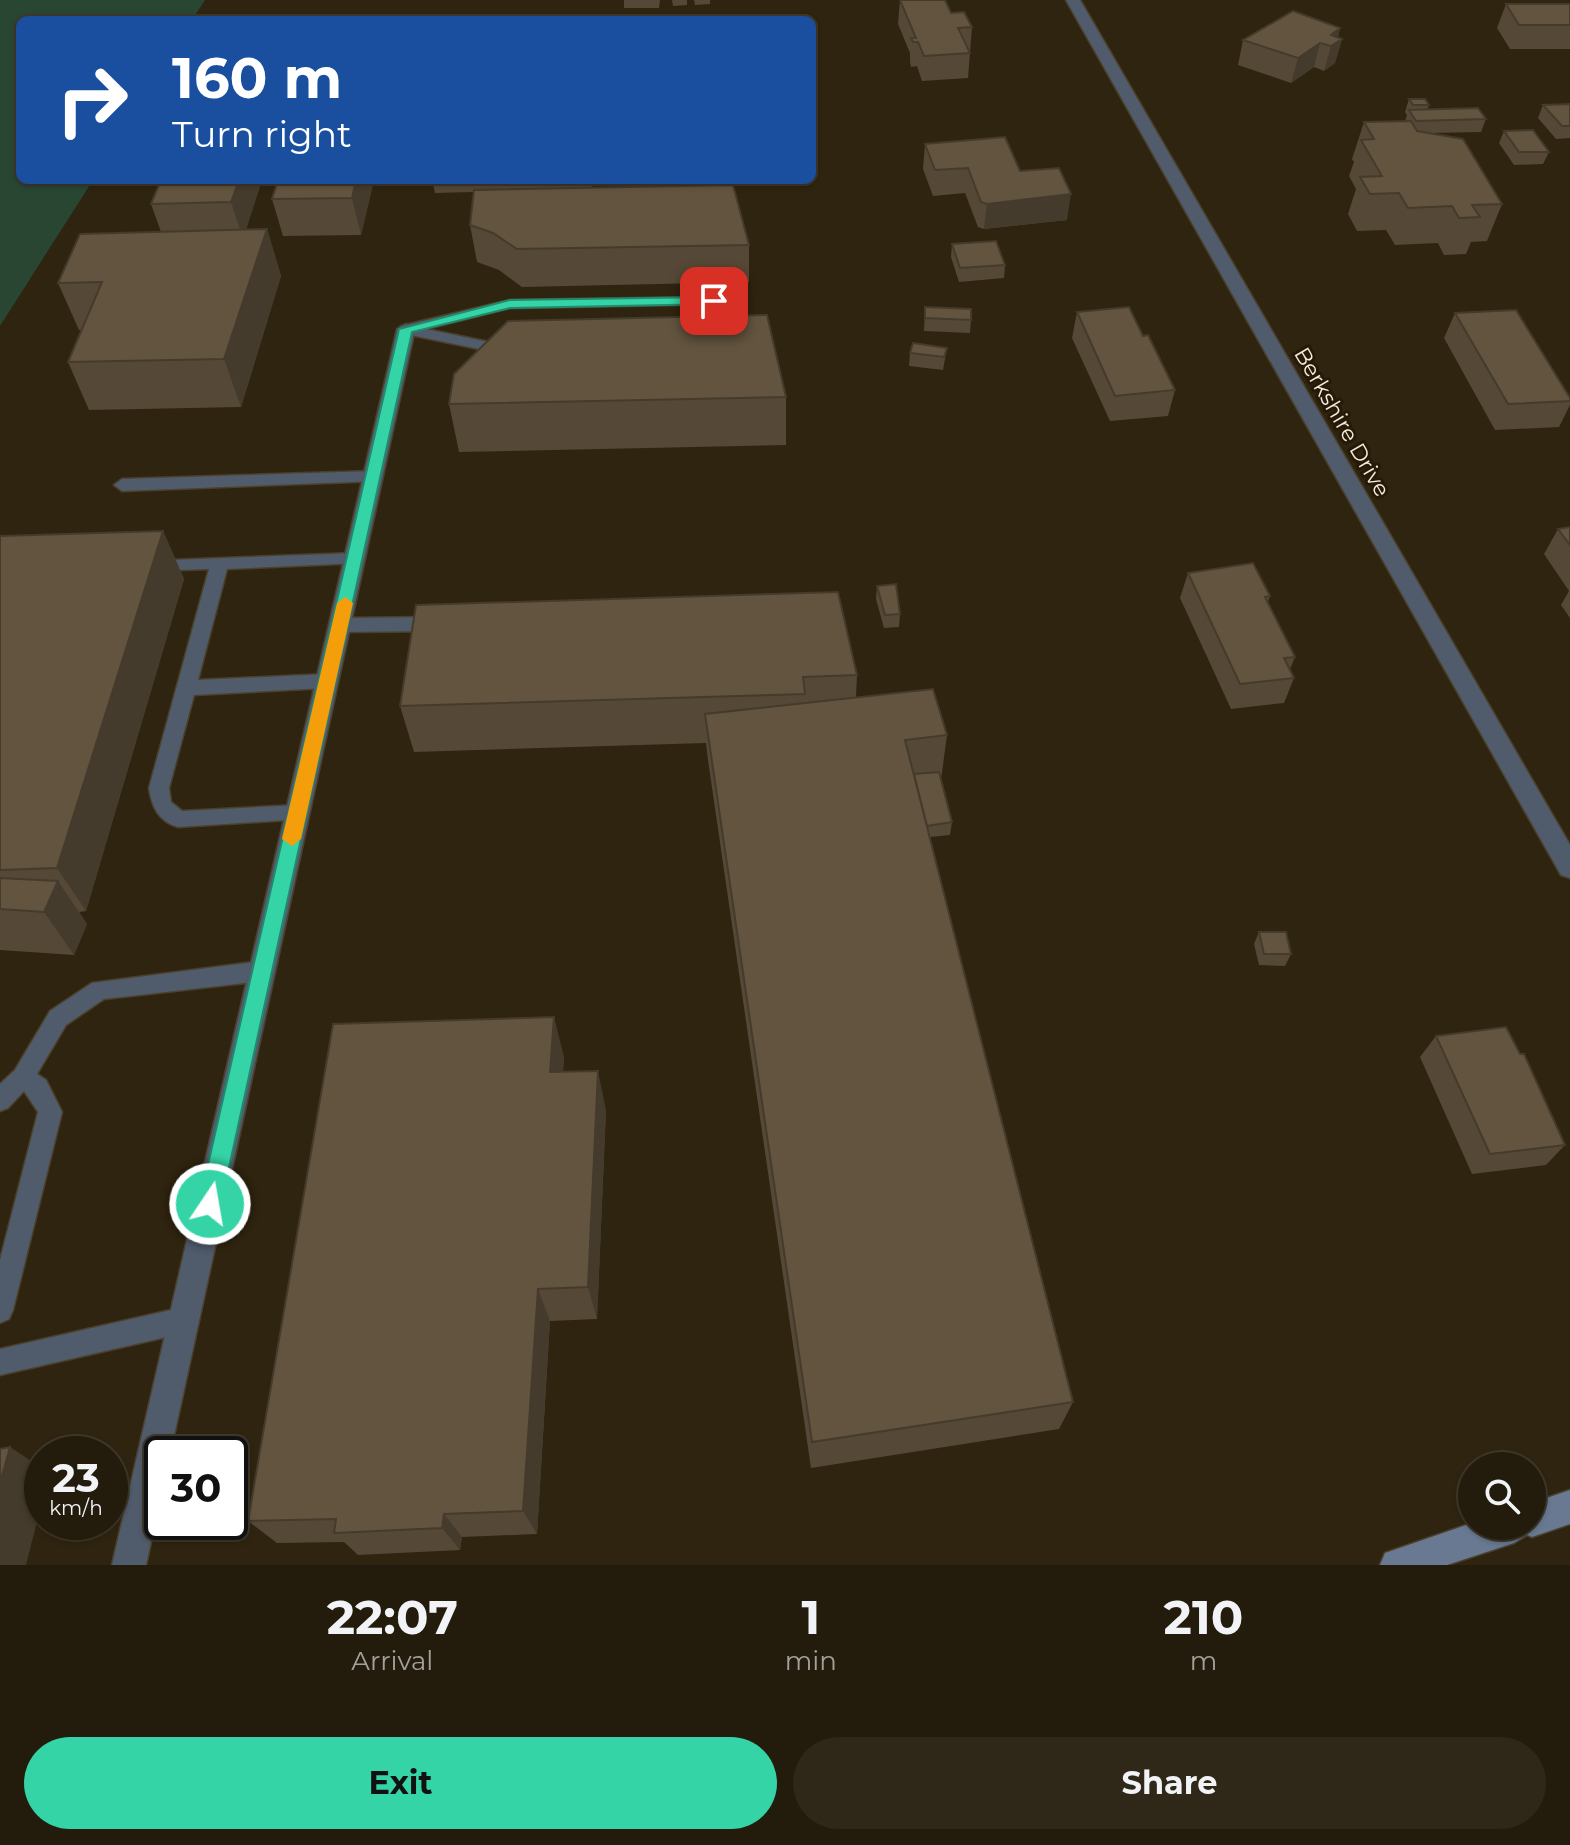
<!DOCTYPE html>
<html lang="en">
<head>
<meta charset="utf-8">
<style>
  body { margin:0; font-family:Montserrat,sans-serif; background:#2f2819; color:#f1f3f6; height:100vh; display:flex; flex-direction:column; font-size:30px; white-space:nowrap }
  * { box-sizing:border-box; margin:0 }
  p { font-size:26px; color:#a3a19d }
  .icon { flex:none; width:44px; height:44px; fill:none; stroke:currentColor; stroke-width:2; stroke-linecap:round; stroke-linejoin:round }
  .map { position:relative; height:1565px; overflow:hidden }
  .side { display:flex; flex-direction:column; background:#231b0b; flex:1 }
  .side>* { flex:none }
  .banner { position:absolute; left:16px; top:16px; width:800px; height:168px; border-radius:12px; box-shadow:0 2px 6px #0004,0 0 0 2px #40392c; background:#1a4fa0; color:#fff; overflow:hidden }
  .controls { position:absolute; left:1458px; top:1452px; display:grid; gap:16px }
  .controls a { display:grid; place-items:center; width:88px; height:88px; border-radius:50%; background:#231b0b; box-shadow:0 2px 6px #0004,0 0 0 2px #40392c; font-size:40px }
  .speed { position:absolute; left:24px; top:1436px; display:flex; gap:16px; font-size:40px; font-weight:700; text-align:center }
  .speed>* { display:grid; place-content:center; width:104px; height:104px; border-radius:50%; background:#231b0b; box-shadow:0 2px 6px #0004,0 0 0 2px #40392c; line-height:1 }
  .speed small { font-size:20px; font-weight:400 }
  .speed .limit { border:4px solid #111; border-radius:12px; background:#fff; color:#111 }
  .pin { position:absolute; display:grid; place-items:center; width:68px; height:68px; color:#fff; margin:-34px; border-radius:16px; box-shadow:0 4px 12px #0006 }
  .me { position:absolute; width:88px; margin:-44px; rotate:12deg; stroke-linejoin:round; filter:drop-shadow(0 0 6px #0008) }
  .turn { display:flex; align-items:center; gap:28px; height:168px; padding:0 24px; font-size:36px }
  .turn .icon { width:104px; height:104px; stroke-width:2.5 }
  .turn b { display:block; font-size:56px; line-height:68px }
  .eta { display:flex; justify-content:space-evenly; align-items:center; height:136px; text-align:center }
  .eta b { font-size:48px; font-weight:700; line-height:56px }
  .primary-button { display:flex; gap:16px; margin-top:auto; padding:16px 24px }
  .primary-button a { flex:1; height:92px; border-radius:48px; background:#35d4a7; color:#111; font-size:32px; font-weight:700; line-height:92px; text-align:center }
  .primary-button a+a { background:#2f2819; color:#f1f3f6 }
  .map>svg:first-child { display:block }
  .green { fill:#294633 }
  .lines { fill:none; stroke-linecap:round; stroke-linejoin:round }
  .lane-casing { stroke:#4b402c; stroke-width:3 }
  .street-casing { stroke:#4b402c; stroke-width:3 }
  .secondary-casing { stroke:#4b402c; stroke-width:3 }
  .lane { fill:#505b6b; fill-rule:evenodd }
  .street { fill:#505b6b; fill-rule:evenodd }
  .secondary { fill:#687991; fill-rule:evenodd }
  .wall { fill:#554836 }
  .shaded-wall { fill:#453b2c }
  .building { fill:#63543f; stroke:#453b2c; stroke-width:2 }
  .route { fill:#35d4a7; stroke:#228a6d; stroke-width:2 }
  .slow { fill:#f59e0b }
  .labels { text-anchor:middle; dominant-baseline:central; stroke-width:6; stroke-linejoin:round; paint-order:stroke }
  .street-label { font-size:22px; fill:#f4ecdf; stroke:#261a06 }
</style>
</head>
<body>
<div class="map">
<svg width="1570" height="1565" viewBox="0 0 1570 1565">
  <rect width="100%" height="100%" fill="#2f240f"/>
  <path class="green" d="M0 0H205L192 20H20V180H93L0 326Z"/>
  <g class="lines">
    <g class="lane-casing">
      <path id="lane" d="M714 297 721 301 719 304 510 308 426 329 513 347 516 350 508 355 406 334 398 329 401 326 510 300Z
        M373 471 381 477 379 481 122 491 114 485 122 479Z
        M355 553 361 555 364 559 361 563 227 569 198 680 327 674 336 681 327 688 194 695 169 788 171 802 182 811 297 805 304 807 307 813 304 819 178 827C158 821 152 807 149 788L209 569 151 571 145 569 142 565 145 561Z
        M440 617 449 624 440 631 340 632 331 625 340 618Z
        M262 961 270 964 273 971 270 978 262 981 104 999 66 1025 37 1074 46 1080 62 1112 13 1310 9 1319 0 1323V1260L38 1112 24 1091 8 1108 0 1111V1084L15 1070 50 1011 92 983Z
        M184 1307 193 1311 197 1320 193 1329 184 1333 0 1375V1349Z"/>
    </g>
    <g class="street-casing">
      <path id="street" d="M1066 0H1080L1570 845V878L1561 875Z
        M406 324 415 329 170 1454H162V1491L146 1565H112L397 329Z"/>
    </g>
    <g class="secondary-casing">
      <path id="secondary" d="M1570 1490V1524L1532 1537 1527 1535 1514 1543 1447 1565H1380L1385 1553 1472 1523 1532 1526V1503Z"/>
    </g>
    <use href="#lane" class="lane"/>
    <use href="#street" class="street"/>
    <use href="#secondary" class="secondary"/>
  </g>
  <path class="wall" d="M624 0H660L659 8H624Z
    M672 0H687V5L673 6Z
    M694 0H710V4L695 5Z
    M900 0 972 27 968 78 922 81 917 66 911 67 910 62V53L898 24Z
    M1506 4H1570V49H1510L1497 28Z
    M1340 28 1338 37 1342 39 1335 63 1324 71 1314 67 1291 83 1238 65 1243 40Z
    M1409 99 1429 105 1427 110 1486 119 1481 132 1430 133 1502 204 1487 241 1471 242 1466 254 1444 255 1438 243 1395 245 1386 230 1357 231 1348 214 1356 189 1349 176 1354 162 1352 159 1364 122 1405 121 1407 115 1405 112Z
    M1570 104V138L1556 139 1538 118 1543 105Z
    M1504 131 1549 152 1543 164 1514 165 1499 143Z
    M925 144 1020 171 1067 220 984 229 978 227 965 193 933 196 923 169Z
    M262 180 246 229H267L281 276 241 407 89 410 68 362 81 330H79L58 283 161 232 151 204Z
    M278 180H374L361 235 283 236 272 199Z
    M432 180H593L592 188 749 245V282L522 287 499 270 477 262 470 225 474 192 435 193Z
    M952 244 1005 265 1004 278 959 282 951 257Z
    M925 307 971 320 970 333 924 331Z
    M1077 312 1143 336 1175 390 1168 416 1110 421 1072 338Z
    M1455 313 1570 398V405L1559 427 1495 430 1444 338Z
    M947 348 943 370 909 366 910 353Z
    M786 397V445L459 452 449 404Z
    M1570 527V618L1561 605 1569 591 1544 554 1558 529Z
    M163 531 184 579 86 911 79 912 87 924 74 955 0 950V536Z
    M1188 573 1270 596 1268 602 1295 657 1290 669 1294 678 1284 703 1231 709 1180 598Z
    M877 586 900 614 899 627 884 628 876 599Z
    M416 605 857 675 856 697 947 735 941 780 952 822 950 835 930 837 1073 1402 1059 1429 811 1468 708 760 706 743 414 752 400 706Z
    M1259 932 1291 954 1285 966 1259 965 1254 944Z
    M1436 1036 1565 1145 1546 1165 1472 1174 1420 1057Z
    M564 1057 563 1072 606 1110 597 1319 550 1321 537 1534 462 1537 460 1550 358 1555 344 1542 277 1543 248 1521Z"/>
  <path class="shaded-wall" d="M1340 28 1336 43 1342 39 1335 63 1324 71 1331 46V35Z
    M1320 43 1314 67 1291 83 1298 58Z
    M239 180H262L243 239 231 202Z
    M356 180H374L361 235 352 198Z
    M1071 194 1067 220 984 229 987 204Z
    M267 229 281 276 241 407 224 359Z
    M163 531 184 579 86 911 57 868Z
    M58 881 87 924 74 955 44 912Z
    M554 1017 564 1057 560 1111 550 1072Z
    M598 1071 606 1110 597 1319 588 1287Z
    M538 1289 550 1321 537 1534 523 1511Z
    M10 1447 42 1468V1502L26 1565H0V1483Z
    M444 1514 462 1537 460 1550 442 1528Z"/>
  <path class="building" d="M900 0H945L951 13 964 12 972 27 958 28 970 53 924 56 918 42H913L911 38H916Z
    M1506 4H1570V25H1519Z
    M1293 11 1340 28 1331 35 1342 39 1331 46 1320 43 1298 58 1243 40Z
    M1409 99H1425L1429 105H1413Z
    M1570 104V126H1562L1543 105Z
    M1478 108 1486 119 1416 121 1409 110Z
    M1411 121 1417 131 1463 139 1502 204 1472 205 1480 217 1459 218 1452 206 1408 208 1399 193 1370 194 1360 177 1382 176 1361 140 1374 139 1364 122Z
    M1533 130 1549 152H1519L1504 131Z
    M1005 137 1020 171 1059 168 1071 194 987 204 981 202 968 168 935 170 925 144Z
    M161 180H239L231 202 151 204Z
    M278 180H356L352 198 272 199Z
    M733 185 749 245 517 249 493 233 470 225 474 190Z
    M267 229 224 359 68 362 102 282 58 283 80 234Z
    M996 241 1005 265 960 268 952 244Z
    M925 307 971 309V320L925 318Z
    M1129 307 1143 336 1148 335 1175 390 1115 396 1077 312Z
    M1516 310 1570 398V401L1508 404 1455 313Z
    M767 315 786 397 449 404 454 374 508 321Z
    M913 343 947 348 944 357 910 353Z
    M1570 527V545L1558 529Z
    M163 531 57 868 0 870V536Z
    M1253 563 1270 596 1265 597 1295 657 1284 658 1294 678 1240 684 1188 573Z
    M896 584 900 614 885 615 877 586Z
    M838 592 857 675 803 677 805 694 400 706 416 605Z
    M933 689 947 735 905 740 1073 1402 812 1442 705 714Z
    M939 772 952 822 927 826 914 774Z
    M0 878 58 881 44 912 0 909Z
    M1259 932H1286L1291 954H1264Z
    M554 1017 550 1072 598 1071 588 1287 538 1289 523 1511 444 1514 442 1528 334 1533 336 1519 248 1521 333 1024Z
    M1506 1027 1520 1054H1524L1565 1145 1490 1154 1436 1036Z
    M10 1447 0 1483V1449Z"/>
  <path class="route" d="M714 297 721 301 719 304 510 308 412 332 221 1204 218 1211 210 1214 202 1211 199 1204 399 329 510 300Z"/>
  <path class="slow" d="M345 597 353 603 301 839 292 846 282 839 337 603Z"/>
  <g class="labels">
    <g class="street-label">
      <text transform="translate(1342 422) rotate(60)">Berkshire Drive</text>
    </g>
  </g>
</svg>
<div class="controls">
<a><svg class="icon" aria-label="search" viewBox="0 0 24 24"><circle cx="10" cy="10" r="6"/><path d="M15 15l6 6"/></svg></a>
</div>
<div class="speed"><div>23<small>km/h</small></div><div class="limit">30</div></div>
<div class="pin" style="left:714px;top:301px;background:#d93025"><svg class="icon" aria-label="arrive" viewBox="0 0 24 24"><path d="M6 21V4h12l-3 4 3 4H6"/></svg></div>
<svg class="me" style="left:210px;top:1204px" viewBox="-20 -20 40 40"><circle r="17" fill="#35d4a7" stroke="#fff" stroke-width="3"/><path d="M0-11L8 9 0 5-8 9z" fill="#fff"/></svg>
<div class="banner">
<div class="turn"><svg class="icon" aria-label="right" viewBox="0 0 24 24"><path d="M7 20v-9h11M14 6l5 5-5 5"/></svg><div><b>160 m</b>Turn right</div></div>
</div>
</div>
<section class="side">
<div class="eta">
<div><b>22:07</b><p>Arrival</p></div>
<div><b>1</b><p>min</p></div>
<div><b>210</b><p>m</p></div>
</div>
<div class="primary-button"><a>Exit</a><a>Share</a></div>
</section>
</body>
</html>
